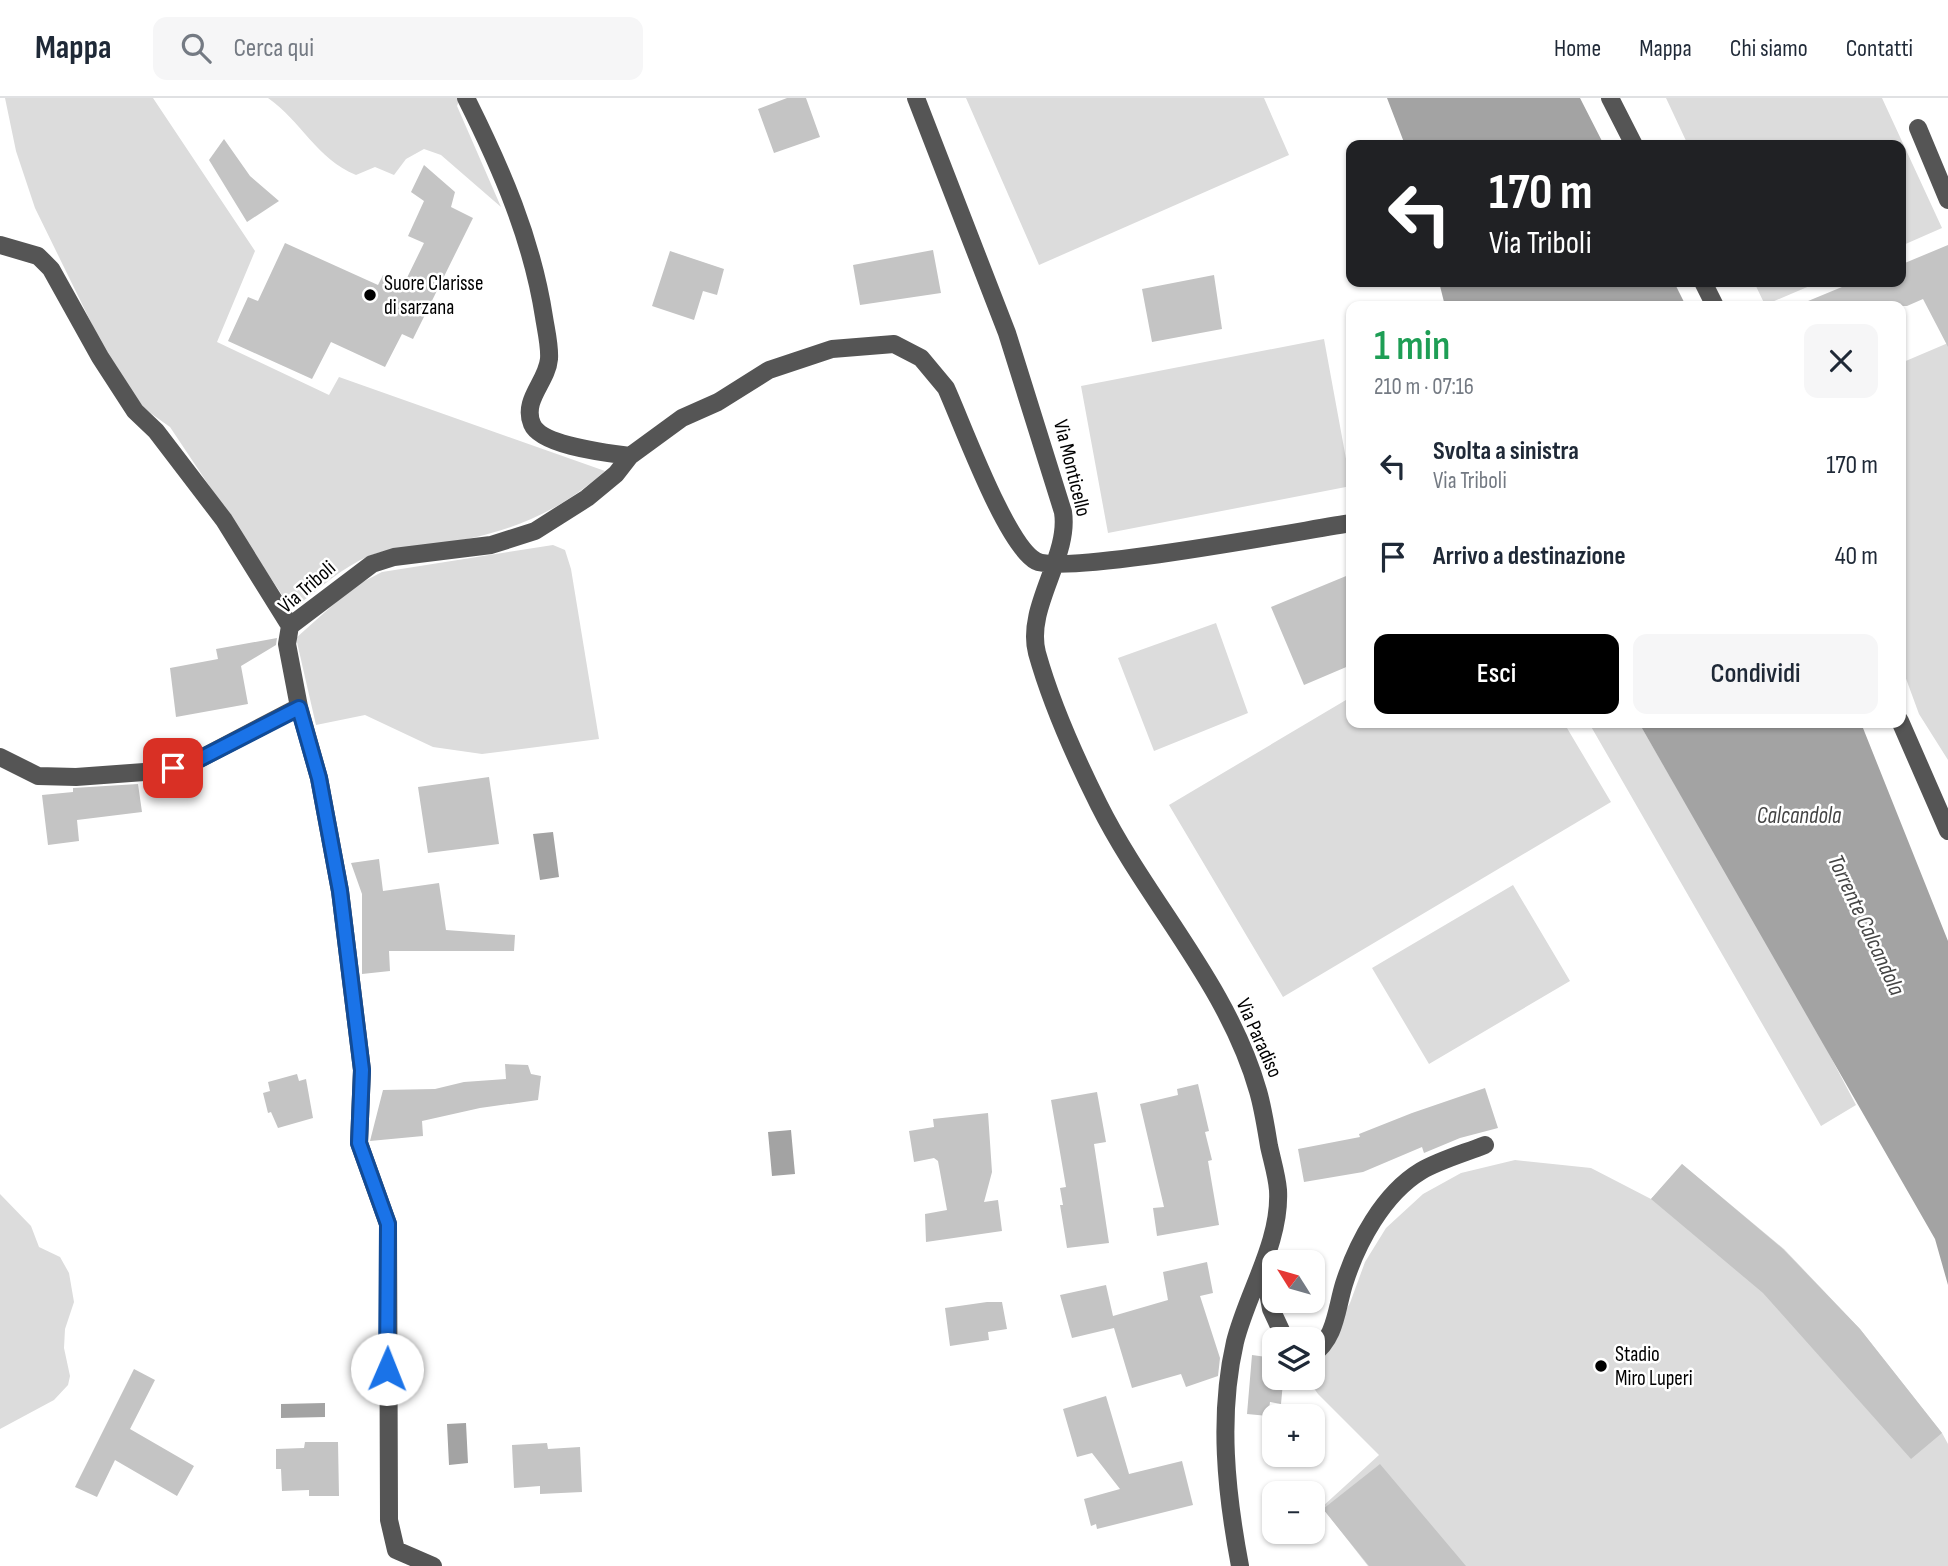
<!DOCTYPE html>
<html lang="it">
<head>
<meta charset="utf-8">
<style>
  body { margin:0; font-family:"Sofia Sans Condensed",sans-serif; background:#f6f6f7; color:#1f2937; height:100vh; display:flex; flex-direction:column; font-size:26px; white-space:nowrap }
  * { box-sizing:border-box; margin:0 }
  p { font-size:23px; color:#747a83 }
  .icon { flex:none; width:38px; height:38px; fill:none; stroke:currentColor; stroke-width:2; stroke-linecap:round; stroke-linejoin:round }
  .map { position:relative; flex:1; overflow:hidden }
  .side { position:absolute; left:1346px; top:203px; width:560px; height:427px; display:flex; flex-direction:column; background:#fff; border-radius:14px; box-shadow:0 2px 5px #0004 }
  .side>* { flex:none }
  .top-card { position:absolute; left:1346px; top:42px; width:560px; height:147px; border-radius:14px; box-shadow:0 2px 5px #0004; background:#202124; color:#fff; overflow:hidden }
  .needle { width:46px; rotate:307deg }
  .tools { position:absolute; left:1262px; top:1152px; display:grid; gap:14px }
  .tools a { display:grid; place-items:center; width:63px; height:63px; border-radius:14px; background:#fff; box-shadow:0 2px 5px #0004; font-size:35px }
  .pin { position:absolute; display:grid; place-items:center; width:60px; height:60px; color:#fff; margin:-30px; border-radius:14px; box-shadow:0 4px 10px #0006 }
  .me { position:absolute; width:77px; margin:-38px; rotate:1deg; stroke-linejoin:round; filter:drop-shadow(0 0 5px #0008) }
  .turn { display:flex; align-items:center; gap:24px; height:147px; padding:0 28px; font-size:32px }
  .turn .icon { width:91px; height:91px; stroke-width:2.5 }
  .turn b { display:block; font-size:49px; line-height:60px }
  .round { display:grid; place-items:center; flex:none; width:74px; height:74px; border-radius:14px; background:#f6f6f7 }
  .summary { display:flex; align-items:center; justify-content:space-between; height:119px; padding:0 28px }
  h1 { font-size:42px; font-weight:600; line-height:52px; color:#1e9e55 }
  .action { display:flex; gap:14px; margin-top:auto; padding:14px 28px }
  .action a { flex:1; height:80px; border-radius:14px; background:#000; color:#fff; font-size:28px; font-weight:600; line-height:80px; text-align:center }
  .action a+a { background:#f6f6f7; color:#1f2937 }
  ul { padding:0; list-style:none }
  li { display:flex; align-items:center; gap:21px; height:91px; padding:0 28px }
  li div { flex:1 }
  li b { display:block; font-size:26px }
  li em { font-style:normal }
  header { display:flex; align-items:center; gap:42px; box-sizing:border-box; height:98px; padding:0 35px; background:#fff; border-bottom:2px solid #e0e1e3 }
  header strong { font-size:33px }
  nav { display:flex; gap:38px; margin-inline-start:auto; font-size:24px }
  .search { width:490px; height:63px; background:#f6f6f7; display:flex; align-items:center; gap:18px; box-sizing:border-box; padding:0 24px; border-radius:14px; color:#747a83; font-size:26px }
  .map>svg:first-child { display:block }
  .green { fill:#dcdcdc }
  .water { fill:#a3a3a3 }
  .building { fill:#c4c4c4 }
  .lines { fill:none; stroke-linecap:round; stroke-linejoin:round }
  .minor { stroke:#555; stroke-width:18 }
  .route-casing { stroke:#114b97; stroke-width:18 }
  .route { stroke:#1a73e8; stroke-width:12 }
  .poi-dot { fill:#000; stroke:#fff; stroke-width:2.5 }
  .labels { text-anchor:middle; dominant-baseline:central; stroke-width:5; stroke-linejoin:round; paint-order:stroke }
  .poi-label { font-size:21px; fill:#000; stroke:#fff; text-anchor:start }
  .street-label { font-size:21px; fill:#000; stroke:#fff }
  .water-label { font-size:23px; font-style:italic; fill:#444; stroke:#fff }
</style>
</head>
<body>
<header>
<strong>Mappa</strong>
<div class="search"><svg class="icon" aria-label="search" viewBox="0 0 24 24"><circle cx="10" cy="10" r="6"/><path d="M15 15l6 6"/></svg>Cerca qui</div>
<nav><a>Home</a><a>Mappa</a><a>Chi siamo</a><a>Contatti</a></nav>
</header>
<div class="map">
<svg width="1948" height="1468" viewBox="0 0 1948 1468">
  <rect width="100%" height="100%" fill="#fff"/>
  <path class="green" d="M5 0H153L255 153 217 244 329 297 339 279 605 373C553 419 505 435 437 447 416 450 388 450 369 458 343 469 320 490 298 507L288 506 170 329 139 307 106 255 35 110 16 53Z
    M268 0H460L457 8 501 109 441 57 424 51 406 61 394 77 375 69 356 77C317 61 301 23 268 0Z
    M966 0H1264L1289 57 1039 167Z
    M1666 0H1882L1942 130 1901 148 1900 47H1688Z
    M1754 184H1819L1765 207Z
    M1324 241 1351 388 1108 435 1081 288Z
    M1948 245V662L1919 616 1901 567V265Z
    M553 447 565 452 571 471 599 641 482 656 433 649 365 617 316 627 296 540 353 489 382 474Z
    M1216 525 1248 615 1154 653 1118 560Z
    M1351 599V625H1564L1611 704 1283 899 1169 707Z
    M1589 625H1639L1807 914 1856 1007 1821 1028Z
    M1513 787 1570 883 1429 966 1372 870Z
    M1515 1062 1591 1070 1651 1101 1682 1066 1784 1151 1860 1231 1942 1335 1948 1346V1468H1368L1322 1409 1379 1357 1318 1296 1306 1279H1312L1313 1257 1330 1239 1350 1205 1365 1164 1386 1130 1423 1096 1461 1075Z
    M0 1096 31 1128 39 1149 60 1159 69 1175 74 1204 65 1231 64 1250 70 1278 68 1287 54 1302 0 1331Z"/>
  <path class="water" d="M1387 0H1580L1604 47H1405Z
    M1439 184H1674L1686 208H1445Z
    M1639 625H1861L1948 843V1187L1935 1141Z
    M553 734 559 779 540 782 533 736Z
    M791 1032 795 1076 772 1078 768 1034Z
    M325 1305V1319L281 1320V1306Z
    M466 1325 468 1365 449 1367 447 1326Z"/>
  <path class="building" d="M787 0H806L820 39 774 55 758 11Z
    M224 41 250 78 279 103 247 124 209 62Z
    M424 67 455 94 451 109 473 120 413 241 402 236 385 269 331 244 312 281 228 243 248 199 258 203 285 145 378 187 383 177 403 188 424 145 408 138 424 103 411 94Z
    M1948 147V249L1923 201 1907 208H1796L1854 184H1900V167Z
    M933 152 941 195 860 207 853 167Z
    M670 153 724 171 717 197 703 193 694 222 652 208Z
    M1214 177 1222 231 1152 244 1142 191Z
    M1351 476V567L1304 587 1271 509Z
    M277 540 276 547 241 568 248 606 176 619 170 570 218 561 216 551Z
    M489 679 499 746 428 755 418 689Z
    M138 686 142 714 77 722 79 743 48 747 42 697 73 694V690Z
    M379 761 383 793 439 785 446 832 515 837 514 853H389L390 873 362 876V796L351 765Z
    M505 966 528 967 531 976 541 978 538 1002 480 1010 422 1023 423 1038 370 1043 383 992 435 991 464 984 506 981Z
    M297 976 299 983 306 981 313 1020 278 1030 271 1014 268 1015 263 995 270 993 268 984Z
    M1198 986 1209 1033 1205 1034 1212 1062 1208 1063 1219 1127 1157 1138 1153 1110 1164 1109 1140 1006 1178 997 1177 991Z
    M1485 990 1498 1030 1460 1040 1424 1055 1422 1049 1363 1074 1304 1084 1298 1051 1360 1039 1359 1036 1412 1015Z
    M1097 994 1106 1044 1094 1046 1109 1145 1067 1150 1060 1107H1063L1060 1090 1066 1089 1051 1002Z
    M988 1015 992 1074 984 1104 998 1102 1002 1133 926 1144 925 1116 947 1112 938 1063 934 1060 914 1064 909 1033 934 1029 933 1021Z
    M1682 1066 1783 1151 1860 1231 1942 1335 1911 1361 1763 1195 1651 1101Z
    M1207 1164 1213 1195 1200 1198 1220 1260 1218 1278 1186 1289 1181 1276 1132 1290 1114 1230 1072 1240 1060 1197 1106 1187 1113 1218 1168 1202 1163 1174Z
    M987 1204H1002L1007 1231 988 1234 989 1242 950 1248 945 1210Z
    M1252 1257 1274 1260V1283L1283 1284 1281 1306 1270 1304 1268 1318 1247 1316Z
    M134 1271 155 1282 130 1331 194 1368 177 1398 115 1362 97 1399 75 1389Z
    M1106 1298 1129 1376 1182 1363 1193 1407 1097 1431 1096 1426 1091 1428 1084 1401 1120 1391 1092 1355 1077 1359 1063 1311Z
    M305 1344H338L339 1398H309V1392L282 1393 281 1371H276V1351L304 1350Z
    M547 1345 548 1351 580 1349 582 1394 540 1396V1388L514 1390 512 1347Z
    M1380 1366 1466 1468H1369L1323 1411Z"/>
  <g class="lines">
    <path class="minor" d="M466 0C501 70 532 141 544 219 546 232 550 248 549 261 547 284 522 302 532 326 541 348 608 355 630 358
      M916 0 1007 235 1063 414C1070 459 1025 509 1037 555 1051 605 1076 661 1099 707 1147 803 1228 887 1258 993 1263 1010 1266 1030 1269 1048 1272 1062 1277 1078 1278 1092 1281 1144 1247 1195 1235 1244 1218 1318 1226 1394 1240 1468
      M1610 0 1634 47
      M1918 30 1948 102
      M0 147 38 158 51 171 100 259 135 313 156 333 224 422 290 528
      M1703 184 1715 208
      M299 609 319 680 340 793 362 972 359 1045 388 1126 389 1422 396 1452 433 1468
      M1900 623 1948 733
      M0 659 38 678 76 679 158 673 188 667 299 609 287 546 290 528 372 466 394 459 491 447 535 433 587 400 616 376 630 358 682 320 718 304 769 272 832 251 894 246 921 260 946 290C962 325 1006 447 1036 463 1063 478 1304 432 1351 425
      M1263 1167 1271 1211 1285 1241
      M1312 1257C1336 1240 1336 1212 1344 1186 1357 1145 1383 1096 1421 1073 1440 1062 1465 1055 1485 1047"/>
  </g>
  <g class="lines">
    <g class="route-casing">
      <path id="route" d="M173 670 188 667 299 610 319 680 340 793 362 972 359 1045 388 1126 387 1271"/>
    </g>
    <use href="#route" class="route"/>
  </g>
  <g class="poi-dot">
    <circle cx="370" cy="197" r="7"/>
    <circle cx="1601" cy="1268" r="7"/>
  </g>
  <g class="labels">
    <g class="poi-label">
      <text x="384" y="185">Suore Clarisse<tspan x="384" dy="24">di sarzana</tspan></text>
      <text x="1615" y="1256">Stadio<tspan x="1615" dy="24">Miro Luperi</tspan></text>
    </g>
    <g class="street-label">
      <text transform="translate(1072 370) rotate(76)">Via Monticello</text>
      <text transform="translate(307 489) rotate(-41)">Via Triboli</text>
      <text transform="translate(1259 940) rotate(66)">Via Paradiso</text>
    </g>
    <g class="water-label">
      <text x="1799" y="718">Calcandola</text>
      <text transform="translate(1866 827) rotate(65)">Torrente Calcandola</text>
    </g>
  </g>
</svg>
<div class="tools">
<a><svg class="needle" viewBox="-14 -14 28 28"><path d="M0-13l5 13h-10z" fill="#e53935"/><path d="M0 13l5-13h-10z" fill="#747a83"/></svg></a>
<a><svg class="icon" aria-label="layers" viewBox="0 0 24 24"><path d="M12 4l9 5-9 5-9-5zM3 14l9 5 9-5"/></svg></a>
<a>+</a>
<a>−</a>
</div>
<div class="pin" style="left:173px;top:670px;background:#d93025"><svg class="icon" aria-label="arrive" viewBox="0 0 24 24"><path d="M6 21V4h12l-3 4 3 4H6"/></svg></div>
<svg class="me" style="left:387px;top:1271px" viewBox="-20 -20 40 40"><circle r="19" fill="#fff"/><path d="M0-13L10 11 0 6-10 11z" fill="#1a73e8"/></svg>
<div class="top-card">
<div class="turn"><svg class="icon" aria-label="left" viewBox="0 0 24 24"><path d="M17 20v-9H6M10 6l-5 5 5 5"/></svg><div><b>170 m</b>Via Triboli</div></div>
</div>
<section class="side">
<div class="summary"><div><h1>1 min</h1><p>210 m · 07:16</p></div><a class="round"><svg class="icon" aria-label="close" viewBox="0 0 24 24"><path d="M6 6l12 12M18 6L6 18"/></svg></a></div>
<ul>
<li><svg class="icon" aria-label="left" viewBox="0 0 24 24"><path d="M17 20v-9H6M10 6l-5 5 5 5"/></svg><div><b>Svolta a sinistra</b><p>Via Triboli</p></div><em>170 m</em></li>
<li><svg class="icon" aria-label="arrive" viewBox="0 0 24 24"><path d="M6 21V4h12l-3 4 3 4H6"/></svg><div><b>Arrivo a destinazione</b></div><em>40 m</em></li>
</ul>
<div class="action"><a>Esci</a><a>Condividi</a></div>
</section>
</div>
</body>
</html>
